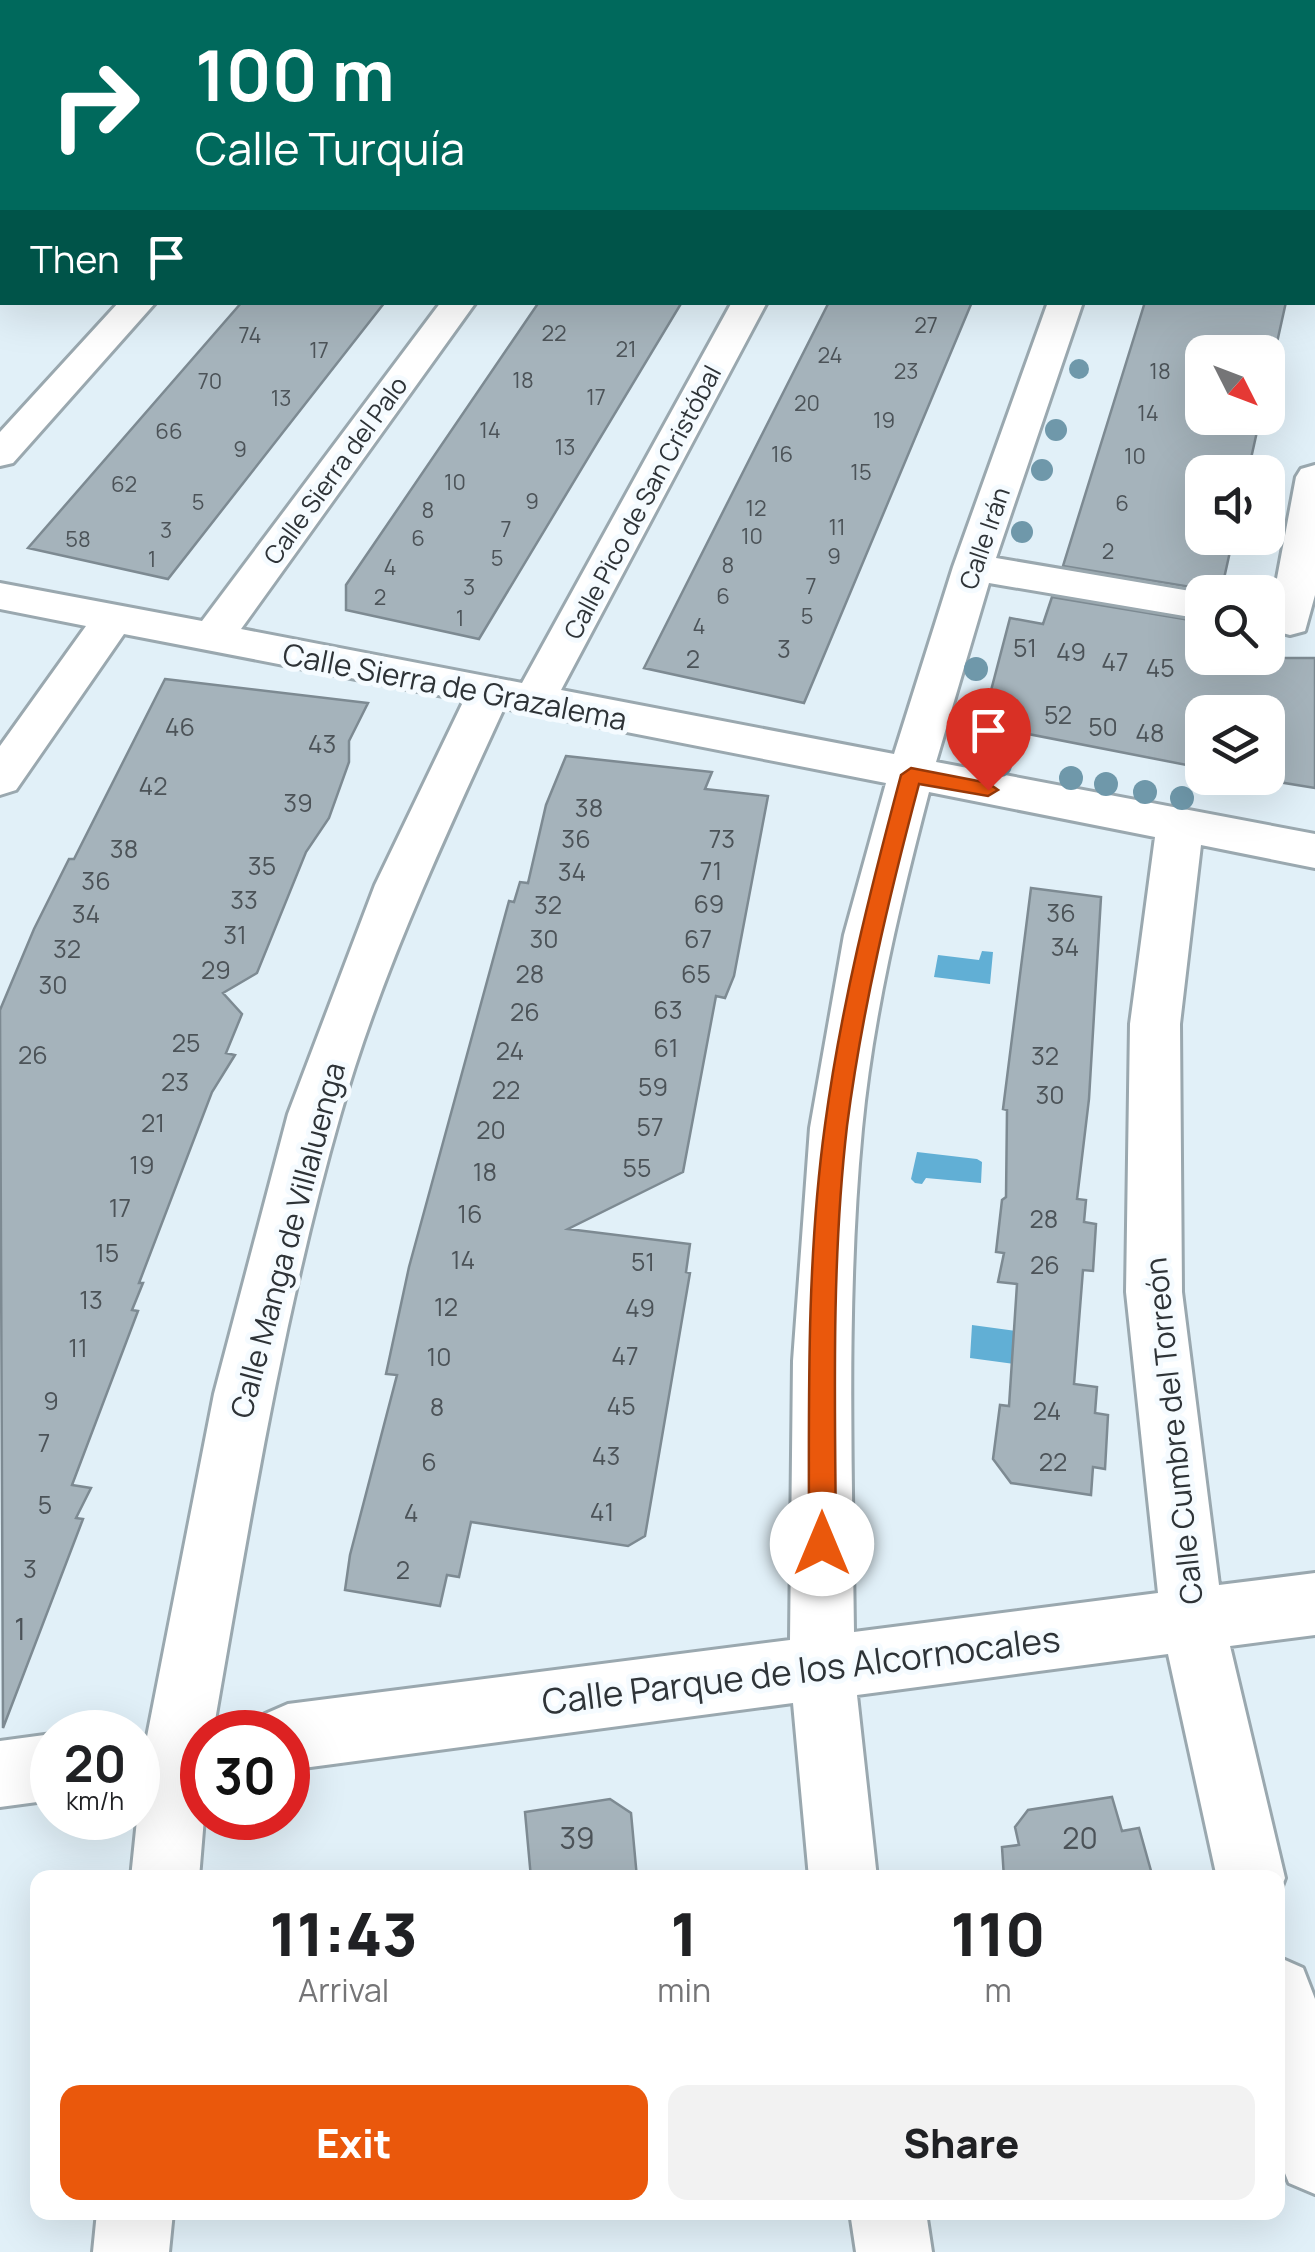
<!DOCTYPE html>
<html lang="en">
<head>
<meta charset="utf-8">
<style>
  body { margin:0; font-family:Manrope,sans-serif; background:#f2f2f2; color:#202124; height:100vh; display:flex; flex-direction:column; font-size:38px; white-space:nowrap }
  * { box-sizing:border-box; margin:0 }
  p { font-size:32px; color:#757577 }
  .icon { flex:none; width:55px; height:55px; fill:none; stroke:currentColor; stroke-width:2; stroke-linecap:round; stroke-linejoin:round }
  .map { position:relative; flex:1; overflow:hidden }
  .details { position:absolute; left:30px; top:1870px; width:1255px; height:350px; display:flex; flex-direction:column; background:#fff; border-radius:20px; box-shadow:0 10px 40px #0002 }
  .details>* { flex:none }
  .top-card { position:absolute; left:0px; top:0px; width:1315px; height:305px; box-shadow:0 10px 40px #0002; background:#00695c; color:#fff; overflow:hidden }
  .needle { width:65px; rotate:132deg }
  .buttons { position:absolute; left:1185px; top:335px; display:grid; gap:20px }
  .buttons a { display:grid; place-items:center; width:100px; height:100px; border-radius:20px; background:#fff; box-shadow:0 10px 40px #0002; font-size:50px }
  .speed { position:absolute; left:30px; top:1710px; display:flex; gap:20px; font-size:50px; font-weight:700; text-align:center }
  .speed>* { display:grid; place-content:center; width:130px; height:130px; border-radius:50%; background:#fff; box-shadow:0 10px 40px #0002; line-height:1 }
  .speed small { font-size:25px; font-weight:400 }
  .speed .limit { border:15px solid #d22; background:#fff; color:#111 }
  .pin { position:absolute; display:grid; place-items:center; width:85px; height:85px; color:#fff; margin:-102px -42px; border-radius:50% 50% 50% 0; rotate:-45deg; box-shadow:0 0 10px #0007 }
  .pin .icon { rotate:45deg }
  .me { position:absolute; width:110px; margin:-55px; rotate:0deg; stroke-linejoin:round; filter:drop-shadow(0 0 8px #0008) }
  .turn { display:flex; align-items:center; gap:35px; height:210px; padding:0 30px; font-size:45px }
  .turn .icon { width:130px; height:130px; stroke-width:2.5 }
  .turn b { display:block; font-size:70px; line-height:85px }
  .then { display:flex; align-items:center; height:95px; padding:0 30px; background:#0003; gap:20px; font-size:38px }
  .eta { display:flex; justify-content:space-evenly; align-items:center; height:170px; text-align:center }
  .eta b { font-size:60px; font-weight:800; line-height:70px }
  .primary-button { display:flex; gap:20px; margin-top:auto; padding:20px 30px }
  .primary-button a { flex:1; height:115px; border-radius:20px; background:#ea580c; color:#fff; font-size:40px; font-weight:800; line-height:115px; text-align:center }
  .primary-button a+a { background:#f2f2f2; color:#202124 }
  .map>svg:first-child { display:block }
  .water { fill:#61afd5 }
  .building { fill:#a5b3bb; stroke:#7d8a92; stroke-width:2.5 }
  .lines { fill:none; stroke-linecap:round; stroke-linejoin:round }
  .street-casing { stroke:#9aa8af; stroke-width:6 }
  .secondary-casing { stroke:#9aa8af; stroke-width:5 }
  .street { fill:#fff; fill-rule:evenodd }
  .secondary { fill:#dbf2fe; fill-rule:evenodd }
  .tree { fill:#6f98aa }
  .route { fill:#ea580c; stroke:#983908; stroke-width:2.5 }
  .labels { text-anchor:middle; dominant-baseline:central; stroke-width:10; stroke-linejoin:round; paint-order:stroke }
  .far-number-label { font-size:22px; fill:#4c5358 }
  .far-street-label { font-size:25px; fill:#2e3337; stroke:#f5fbff }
  .number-label { font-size:25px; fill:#4c5358 }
  .street-label { font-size:30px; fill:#2e3337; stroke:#f5fbff }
  .near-number-label { font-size:30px; fill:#4c5358 }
  .near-street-label { font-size:35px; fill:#2e3337; stroke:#f5fbff }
</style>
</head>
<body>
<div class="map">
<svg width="1315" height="2252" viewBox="0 0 1315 2252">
  <rect width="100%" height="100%" fill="#e1f0f8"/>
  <path class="water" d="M982 951 993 952 990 984 934 977 938 955 979 960Z
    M917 1152 977 1159 982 1162 981 1183 926 1178 922 1184 915 1183 911 1179Z
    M972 1325 1068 1338 1067 1371 970 1358Z"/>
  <path class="building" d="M242 302H385L168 579 28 548Z
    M539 302H682L479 639 346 610V585Z
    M829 302H972L804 703 644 668Z
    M1145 302H1286L1268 383V352H1202V418H1260L1248 472H1202V538H1233L1221 592 1063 566Z
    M1052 597 1202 622V658H1315V788L1254 778H1268V712H1202V768L982 725 1010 618 1043 624Z
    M165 679 368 703 349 741V762L329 818 306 852 257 973 223 993 242 1014 226 1053 235 1055 212 1092 139 1283H143L132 1310 138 1311 72 1485 91 1488 76 1518 83 1519 3 1728 0 1010 34 929 69 859H74Z
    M566 756 712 772 705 789 768 796 734 976 725 998 716 996 683 1172 568 1229 690 1244 686 1272 690 1273 645 1536 628 1546 471 1522 459 1577 447 1575 440 1606 345 1590 350 1555 397 1375 386 1374 409 1267 509 901 514 902 520 882 528 883 546 805Z
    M1031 888 1101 897 1089 1099 1077 1199 1086 1200 1084 1222 1096 1224 1093 1271 1083 1270 1074 1384 1097 1387 1095 1413 1108 1415 1105 1469 1093 1467 1091 1495 1011 1483 993 1459 1000 1405 1009 1406 1017 1284 998 1282 1004 1253 996 1252 1002 1200 1006 1197 1007 1110 1003 1109Z
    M1112 1797 1122 1831 1139 1828 1153 1878H1004L1002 1847 1019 1845 1015 1827 1028 1810Z
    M610 1799 631 1813 637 1878H531L525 1812Z"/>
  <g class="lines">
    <g class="street-casing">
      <path id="street" d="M1312 76H1315V94H1312Z
        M1312 168 1315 169V189L1312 188Z
        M0 224H2V244H0Z
        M119 302H156L13 463 0 466V432Z
        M441 302H476L241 629 522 683 732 302H767L561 690 894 754 953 567 1048 302H1083L996 558 1202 593V619L989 583 936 762 1315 834V868L1201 845 1180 1024 1182 1292 1219 1585 1315 1573V1635L1230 1646 1285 1878 1278 1897V1878H1217L1168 1654 857 1695 877 1878H809L793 1703 288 1770V1732H257L265 1714 288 1704 790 1640 793 1361 810 1128 844 935 886 783 504 708C443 841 380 975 340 1116 282 1318 249 1526 213 1732H202L204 1818 199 1878H131L144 1752 214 1394 288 1114 375 885 464 700 124 634 16 790 0 795V746L86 626 0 609V583L202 621ZM929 792 1155 837 1130 1024 1126 1292 1158 1593 854 1632C852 1465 846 1296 862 1129 873 1014 900 903 929 792Z
        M1315 465V595L1305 631 1290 635 1275 631 1269 621 1296 477 1301 469Z
        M52 1734V1800L0 1807V1741Z
        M1278 1957 1303 1968 1315 1999V2194L1289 2183 1278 2156Z
        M97 2212H173L169 2252H93Z
        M850 2212H926L932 2252H856Z"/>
    </g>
    <g class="secondary-casing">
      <path id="secondary" d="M602 0H804L600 2Z
        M1016 0H1056L1058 2H1018Z
        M0 3H2V21H0Z
        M1312 25H1315V43H1312Z
        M0 51H2V69H0Z"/>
    </g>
    <use href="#street" class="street"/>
    <use href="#secondary" class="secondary"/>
  </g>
  <g class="tree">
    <circle cx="1079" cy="369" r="10"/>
    <circle cx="1056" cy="430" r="11"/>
    <circle cx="1042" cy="470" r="11"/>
    <circle cx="1022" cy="532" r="11"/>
    <circle cx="976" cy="669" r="12"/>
    <circle cx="1000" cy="765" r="12"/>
    <circle cx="1071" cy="778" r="12"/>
    <circle cx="1106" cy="784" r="12"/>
    <circle cx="1145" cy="792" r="12"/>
    <circle cx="1182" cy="798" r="12"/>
  </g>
  <path class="route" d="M911 768 988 783 998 790 988 796 919 784C889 897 862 1010 847 1126 831 1264 835 1406 836 1544L832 1554 822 1557 813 1554 809 1544C809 1406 806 1263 825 1125 841 1006 870 891 901 775Z"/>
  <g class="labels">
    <g class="far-number-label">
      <text x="926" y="325">27</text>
      <text x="554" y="333">22</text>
      <text x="250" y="335">74</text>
      <text x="626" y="349">21</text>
      <text x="319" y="350">17</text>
      <text x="830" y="355">24</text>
      <text x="906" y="371">23</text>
      <text x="1160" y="371">18</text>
      <text x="523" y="380">18</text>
      <text x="210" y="381">70</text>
      <text x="596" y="397">17</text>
      <text x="281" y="398">13</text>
      <text x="807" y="403">20</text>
      <text x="1148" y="413">14</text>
      <text x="884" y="420">19</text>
      <text x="490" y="430">14</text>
      <text x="169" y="431">66</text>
      <text x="565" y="447">13</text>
      <text x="240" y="449">9</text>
      <text x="782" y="454">16</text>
      <text x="1135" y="456">10</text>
      <text x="861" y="472">15</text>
      <text x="455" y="482">10</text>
      <text x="124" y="484">62</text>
      <text x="532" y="501">9</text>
      <text x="198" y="502">5</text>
      <text x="1122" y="503">6</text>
      <text x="756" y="508">12</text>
      <text x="428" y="510">8</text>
      <text x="837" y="527">11</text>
      <text x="506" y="529">7</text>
      <text x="166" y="530">3</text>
      <text x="752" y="536">10</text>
      <text x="418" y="538">6</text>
      <text x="78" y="539">58</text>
      <text x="1108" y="551">2</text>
      <text x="834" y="556">9</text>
      <text x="497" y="558">5</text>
      <text x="152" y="559">1</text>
      <text x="728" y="565">8</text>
      <text x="390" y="567">4</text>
      <text x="811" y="586">7</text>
      <text x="469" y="587">3</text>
      <text x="723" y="596">6</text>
      <text x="380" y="597">2</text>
      <text x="807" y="616">5</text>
      <text x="460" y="618">1</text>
      <text x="699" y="626">4</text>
    </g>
    <g class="far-street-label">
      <text transform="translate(335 470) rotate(-54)">Calle Sierra del Palo</text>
      <text transform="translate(642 502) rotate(-62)">Calle Pico de San Cristóbal</text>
      <text transform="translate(984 538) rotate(-71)">Calle Irán</text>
    </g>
    <g class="number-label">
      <text x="1025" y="647">51</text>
      <text x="784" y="648">3</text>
      <text x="1071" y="651">49</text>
      <text x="693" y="658">2</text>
      <text x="1115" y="661">47</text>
      <text x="1160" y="667">45</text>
      <text x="1058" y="714">52</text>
      <text x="180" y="726">46</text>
      <text x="1103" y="726">50</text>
      <text x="1150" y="732">48</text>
      <text x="322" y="743">43</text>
      <text x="153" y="785">42</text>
      <text x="298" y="802">39</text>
      <text x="589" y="807">38</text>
      <text x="576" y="838">36</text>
      <text x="722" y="838">73</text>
      <text x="124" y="848">38</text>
      <text x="262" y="865">35</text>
      <text x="711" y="870">71</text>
      <text x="572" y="871">34</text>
      <text x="96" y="880">36</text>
      <text x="244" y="899">33</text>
      <text x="709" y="903">69</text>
      <text x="548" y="904">32</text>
      <text x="1061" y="912">36</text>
      <text x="86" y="913">34</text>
      <text x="235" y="934">31</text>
      <text x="544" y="938">30</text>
      <text x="698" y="938">67</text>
      <text x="1065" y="946">34</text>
      <text x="67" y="948">32</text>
      <text x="216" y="969">29</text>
      <text x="530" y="973">28</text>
      <text x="696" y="973">65</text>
      <text x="53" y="984">30</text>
      <text x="668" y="1009">63</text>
      <text x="525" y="1011">26</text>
      <text x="186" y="1042">25</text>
      <text x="666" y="1047">61</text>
      <text x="510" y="1050">24</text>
      <text x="33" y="1054">26</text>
      <text x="1045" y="1055">32</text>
      <text x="175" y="1081">23</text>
      <text x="653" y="1086">59</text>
      <text x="506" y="1089">22</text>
      <text x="1050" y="1094">30</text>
      <text x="153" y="1122">21</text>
      <text x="650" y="1126">57</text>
      <text x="491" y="1129">20</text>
      <text x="142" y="1164">19</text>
      <text x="637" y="1167">55</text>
      <text x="485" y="1171">18</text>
      <text x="120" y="1207">17</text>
      <text x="470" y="1213">16</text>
      <text x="1044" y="1218">28</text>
      <text x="107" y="1252">15</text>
      <text x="463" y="1259">14</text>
      <text x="643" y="1261">51</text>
      <text x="1045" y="1264">26</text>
      <text x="91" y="1299">13</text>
      <text x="446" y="1306">12</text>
      <text x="640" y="1307">49</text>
      <text x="78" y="1347">11</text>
      <text x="625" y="1355">47</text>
      <text x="439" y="1356">10</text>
      <text x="51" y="1400">9</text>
      <text x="621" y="1405">45</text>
      <text x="437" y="1406">8</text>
      <text x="1047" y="1410">24</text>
      <text x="44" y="1442">7</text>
      <text x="606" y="1455">43</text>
      <text x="429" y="1461">6</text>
      <text x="1053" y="1461">22</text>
      <text x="45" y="1504">5</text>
      <text x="602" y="1511">41</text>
      <text x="411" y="1512">4</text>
      <text x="30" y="1568">3</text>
      <text x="403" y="1569">2</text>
    </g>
    <g class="street-label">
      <text transform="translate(455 686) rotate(11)">Calle Sierra de Grazalema</text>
      <text transform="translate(287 1240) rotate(-75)">Calle Manga de Villaluenga</text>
      <text transform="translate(1173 1431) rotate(-96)">Calle Cumbre del Torreón</text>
    </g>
    <g class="near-number-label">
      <text x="20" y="1628">1</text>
      <text x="577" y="1837">39</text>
      <text x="1080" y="1837">20</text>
    </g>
    <g class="near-street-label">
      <text transform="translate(801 1670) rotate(-7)">Calle Parque de los Alcornocales</text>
    </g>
  </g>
</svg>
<div class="buttons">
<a><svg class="needle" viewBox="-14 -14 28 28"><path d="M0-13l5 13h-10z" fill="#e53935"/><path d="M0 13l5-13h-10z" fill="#757577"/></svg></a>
<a><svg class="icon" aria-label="sound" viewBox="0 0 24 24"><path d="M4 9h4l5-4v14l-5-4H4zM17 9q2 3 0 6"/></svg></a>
<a><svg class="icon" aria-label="search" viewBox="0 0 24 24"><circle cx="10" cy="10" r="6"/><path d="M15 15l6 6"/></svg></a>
<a><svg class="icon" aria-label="layers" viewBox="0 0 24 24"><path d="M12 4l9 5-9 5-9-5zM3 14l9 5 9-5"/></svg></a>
</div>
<div class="speed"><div>20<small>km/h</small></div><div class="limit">30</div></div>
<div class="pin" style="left:988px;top:790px;background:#d93025"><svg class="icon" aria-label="arrive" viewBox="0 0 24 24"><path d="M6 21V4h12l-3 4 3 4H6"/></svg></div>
<svg class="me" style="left:822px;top:1544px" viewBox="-20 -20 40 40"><circle r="19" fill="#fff"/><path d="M0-13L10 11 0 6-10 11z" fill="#ea580c"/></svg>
<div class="top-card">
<div class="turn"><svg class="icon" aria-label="right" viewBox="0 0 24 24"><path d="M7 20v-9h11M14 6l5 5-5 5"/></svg><div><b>100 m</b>Calle Turquía</div></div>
<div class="then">Then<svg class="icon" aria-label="arrive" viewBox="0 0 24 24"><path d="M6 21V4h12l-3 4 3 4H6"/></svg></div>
</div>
<section class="details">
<div class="eta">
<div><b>11:43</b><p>Arrival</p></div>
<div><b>1</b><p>min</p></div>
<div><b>110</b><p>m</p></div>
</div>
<div class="primary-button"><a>Exit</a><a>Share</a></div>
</section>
</div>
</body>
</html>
